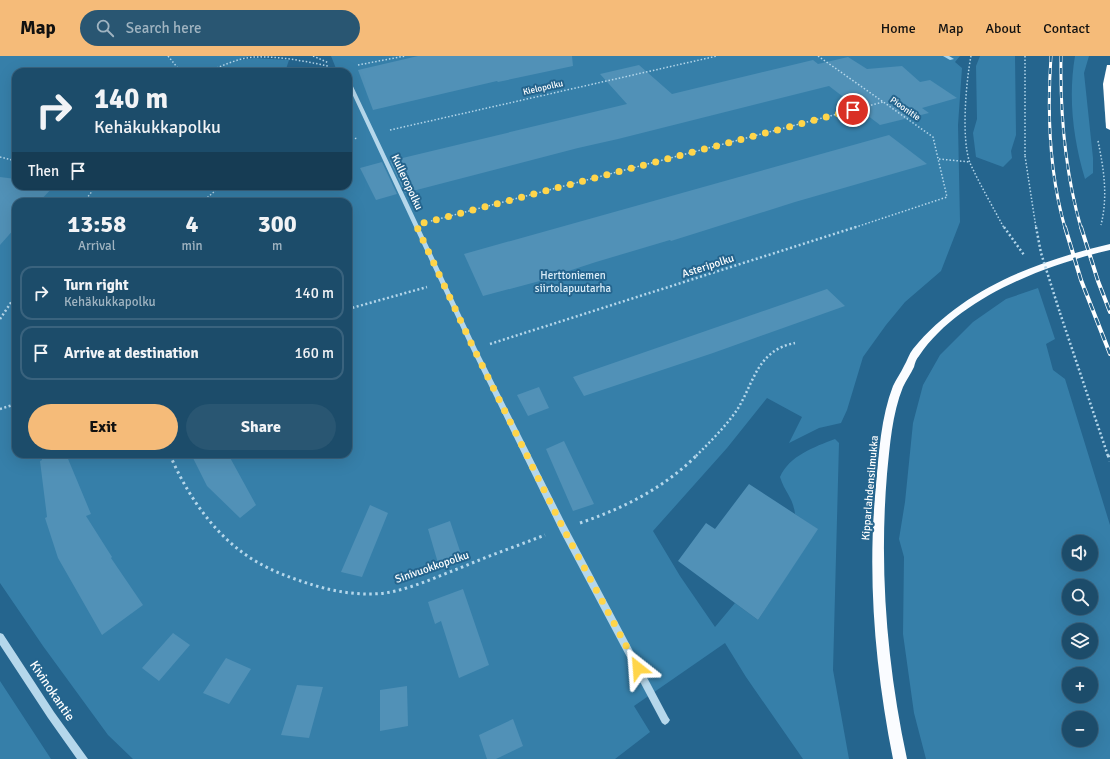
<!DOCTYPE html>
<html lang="en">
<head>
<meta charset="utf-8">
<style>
  body { margin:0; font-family:Signika,sans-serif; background:#295672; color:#f1f3f6; height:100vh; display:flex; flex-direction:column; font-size:15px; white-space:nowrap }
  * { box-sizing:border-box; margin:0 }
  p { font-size:13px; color:#a0b4c1 }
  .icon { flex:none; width:22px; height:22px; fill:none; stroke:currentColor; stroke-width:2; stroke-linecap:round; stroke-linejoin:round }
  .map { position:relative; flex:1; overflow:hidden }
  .details { position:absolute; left:12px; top:142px; width:340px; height:260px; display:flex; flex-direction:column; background:#1c4c6a; border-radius:12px; box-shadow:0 4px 16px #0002,0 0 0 1px #3a637e }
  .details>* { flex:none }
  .hud { position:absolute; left:12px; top:12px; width:340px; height:122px; border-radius:12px; box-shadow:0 4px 16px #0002,0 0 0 1px #3a637e; background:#1c4c6a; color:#f1f3f6; overflow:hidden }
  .fabs { position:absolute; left:1062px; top:479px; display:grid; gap:8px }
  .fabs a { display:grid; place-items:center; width:36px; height:36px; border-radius:50%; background:#1c4c6a; box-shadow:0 4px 16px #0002,0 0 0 1px #3a637e; font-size:20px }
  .pin { position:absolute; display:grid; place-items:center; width:34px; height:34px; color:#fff; margin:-17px; border:2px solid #fff; border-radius:50%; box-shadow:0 1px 4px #0007 }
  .me { position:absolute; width:44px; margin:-22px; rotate:332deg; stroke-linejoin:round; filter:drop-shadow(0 0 3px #0008) }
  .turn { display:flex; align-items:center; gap:14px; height:84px; padding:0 16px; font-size:18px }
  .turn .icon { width:52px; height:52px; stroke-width:2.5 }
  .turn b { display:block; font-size:28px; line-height:34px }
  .then { display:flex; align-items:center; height:38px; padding:0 16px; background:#0003; gap:8px; font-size:15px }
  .eta { display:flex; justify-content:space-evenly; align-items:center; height:68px; text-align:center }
  .eta b { font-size:24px; font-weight:800; line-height:28px }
  .button { display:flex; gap:8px; margin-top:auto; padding:8px 16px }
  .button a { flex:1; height:46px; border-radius:24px; background:#f5bb79; color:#111; font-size:16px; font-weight:800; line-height:46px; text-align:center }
  .button a+a { background:#295672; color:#f1f3f6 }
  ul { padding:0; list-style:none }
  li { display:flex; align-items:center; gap:12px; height:54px; margin:0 8px 6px; padding:0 8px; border:2px solid #3a637e; border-radius:12px }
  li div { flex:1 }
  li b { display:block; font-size:15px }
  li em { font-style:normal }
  header { display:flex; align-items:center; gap:24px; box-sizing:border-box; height:56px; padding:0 20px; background:#f5bb79; color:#111 }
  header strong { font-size:19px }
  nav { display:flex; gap:22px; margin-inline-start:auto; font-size:14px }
  .search { width:280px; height:36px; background:#295672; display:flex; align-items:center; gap:10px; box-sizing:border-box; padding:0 14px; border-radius:22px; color:#a0b4c1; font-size:15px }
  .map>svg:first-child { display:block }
  .green { fill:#367fa9; fill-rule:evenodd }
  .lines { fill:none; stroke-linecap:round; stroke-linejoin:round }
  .stream { fill:#a9d4ec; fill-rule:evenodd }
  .building { fill:#5191b7 }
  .path-far2 { stroke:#b5d7eb; stroke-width:1.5; stroke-dasharray:1.5 2; stroke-linecap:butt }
  .path-far1 { stroke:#b5d7eb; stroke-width:2.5; stroke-dasharray:2 2.5; stroke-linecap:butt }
  .path { stroke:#b5d7eb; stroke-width:3; stroke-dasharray:2.5 3.5; stroke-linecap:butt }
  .minor { fill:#b5d7eb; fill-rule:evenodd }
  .major { fill:#fafcff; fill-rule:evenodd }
  .highway { fill:#fff; fill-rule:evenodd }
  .rail-far1-casing { stroke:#fff; stroke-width:3 }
  .rail-casing { stroke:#fff; stroke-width:4 }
  .rail-far1 { stroke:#25658e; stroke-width:2; stroke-dasharray:6; stroke-linecap:butt }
  .rail { stroke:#25658e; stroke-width:2.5; stroke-dasharray:8; stroke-linecap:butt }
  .path-bridge-far1 { stroke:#b5d7eb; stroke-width:1.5; stroke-dasharray:1.5 2; stroke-linecap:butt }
  .path-bridge { stroke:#b5d7eb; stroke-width:2.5; stroke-dasharray:2 2.5; stroke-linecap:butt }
  .route { stroke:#ffd54a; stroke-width:7; stroke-dasharray:0 12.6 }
  .labels { text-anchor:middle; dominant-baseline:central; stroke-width:4; stroke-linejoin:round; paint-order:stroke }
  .far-street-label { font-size:9px; fill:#fff; stroke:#25658e }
  .street-label { font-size:11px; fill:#fff; stroke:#25658e }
  .park-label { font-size:11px; fill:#daedf8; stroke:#25658e }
  .near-street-label { font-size:13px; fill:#fff; stroke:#25658e }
</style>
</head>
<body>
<header>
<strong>Map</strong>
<div class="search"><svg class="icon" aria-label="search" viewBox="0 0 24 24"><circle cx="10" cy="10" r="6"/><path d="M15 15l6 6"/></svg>Search here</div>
<nav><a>Home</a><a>Map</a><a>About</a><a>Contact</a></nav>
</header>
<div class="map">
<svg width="1110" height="703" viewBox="0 0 1110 703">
  <rect width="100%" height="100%" fill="#25658e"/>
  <path class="green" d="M0 0H252L242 2V4L254 2 289 4 285 16H16V130H348V16H333L337 15 331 0H960L955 6 962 12 958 69 960 166 941 215 905 246 886 269 863 301 847 354 841 367 819 372 789 387 802 361 767 342 727 392 653 475 680 520 715 571 735 547 758 564 817 473 795 458C793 441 785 437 780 421 789 400 814 391 835 383L839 387 833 614 849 703H803L746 621 725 587 634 650 650 676 615 703H133L108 679 43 590 0 527ZM16 146H348V398H16Z
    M980 0H1015L1016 79 1011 95 1012 102 1003 111 976 101 973 77 977 63 976 10Z
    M1075 0H1089L1084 17 1093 102V117L1085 123C1073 83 1068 41 1075 0Z
    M1038 232 1055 283 1046 288 1053 314 1065 323 1110 469V703H926L914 657 903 578 904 501 899 483 905 446 913 367 923 329 940 299 973 266 1006 243ZM1069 486H1091V508H1069ZM1069 530H1091V552H1069ZM1069 574H1091V596H1069ZM1069 618H1091V640H1069ZM1069 662H1091V684H1069Z
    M0 625 51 703H0Z"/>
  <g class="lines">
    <path class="stream" d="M943 0H949L954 3 950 4Z"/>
  </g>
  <path class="building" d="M418 0H572L573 10 498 26 497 25 373 54 358 14Z
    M848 1 867 13 902 10 920 26 930 24 957 42 922 52 929 57 880 69 829 30 618 83 578 92 405 137 390 105 627 48 600 18 639 9 672 38 813 4 818 8Z
    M889 79 927 108 795 146 671 185 670 184 596 206 550 221 551 222 483 240 464 198Z
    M382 106 397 138 376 144 360 112Z
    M0 121 16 123V130H54L39 146H16V171L0 189Z
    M827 233 845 250 713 297 584 340 573 321Z
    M539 331 549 352 528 360 517 339Z
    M564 385 594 448 573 455 546 393Z
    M41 398H66L91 458 86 460 112 501 111 502 143 549 102 579 58 502 45 462 47 461 40 405 42 404Z
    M191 398H228L256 449 240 462 207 430Z
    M749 428 818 473 758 564 678 505 706 467 715 473Z
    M370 449 388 457 362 521 341 516Z
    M450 465 461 498 438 507 428 473Z
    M463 533 489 609 459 622 441 565 435 568 428 546Z
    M173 577 190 589 159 625 142 612Z
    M226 602 251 613 229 648 203 637Z
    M297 629 323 631 309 682 281 679Z
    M407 630 408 670 380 675V634Z
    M513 663 523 690 496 703H487L479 679Z"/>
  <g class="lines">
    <path class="path-far2" d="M168 0 181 16
      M313 0 329 7
      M818 0 933 81 947 141 853 172
      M971 0C966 26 961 83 970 107 980 129 993 151 1004 172
      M1025 0V100
      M358 9 405 0
      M207 16C222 10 238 2 254 1 279 0 304 5 328 10
      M316 16 327 14
      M390 74 717 0
      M348 84 358 82
      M1098 85C1104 114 1108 140 1101 169
      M0 101 16 105
      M939 103 970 106
      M84 146 96 130
      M202 146 221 130
      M431 165 883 46"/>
    <path class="path-far1" d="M1004 171 1024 199
      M348 253 427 231
      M1060 257 1108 400
      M0 263 16 239
      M490 288 856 171
      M0 353 16 348
      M169 398 170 400
      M696 400C710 386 725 371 737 354 754 327 757 294 795 287"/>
    <path class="path" d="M170 399C188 441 217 483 257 506 274 516 294 523 313 529 336 536 361 540 385 537 411 533 436 521 460 512 488 500 517 490 545 479
      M1108 399 1110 405
      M580 467C624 452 664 432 697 399"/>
    <path class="minor" d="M341 12H345L346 16H342Z
      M348 23 350 24 477 293 566 469 668 661 670 664 668 667 665 669 662 667 560 475 471 293 348 29Z
      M0 577 3 578 54 656 88 703H77L48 662 0 589Z"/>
    <path class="major" d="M1110 188V194C1045 209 958 242 919 300 916 303 915 307 914 311 911 318 906 324 903 331 892 358 890 389 887 418 879 514 887 609 907 703H893C875 612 867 521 876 429 879 396 881 361 893 330 896 323 901 317 904 310 907 305 909 298 913 293 962 233 1037 205 1110 188Z"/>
    <path class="highway" d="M1107 9H1110V74L1106 72 1103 28Z"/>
    <g class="rail-far1-casing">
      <path id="rail-far1" d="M1051 0C1047 58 1049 116 1065 172
        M1061 0C1060 58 1065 116 1081 172"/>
    </g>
    <g class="rail-casing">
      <path id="rail" d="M1065 171 1081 224 1110 298
        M1081 171 1098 225 1110 256"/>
    </g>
    <use href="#rail-far1" class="rail-far1"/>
    <use href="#rail" class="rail"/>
    <path class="path-bridge-far1" d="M1025 100 1036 172"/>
    <path class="path-bridge" d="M1036 171 1041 197 1060 257"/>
  </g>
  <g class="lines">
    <path class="route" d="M638 612 563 472 472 289 416 169 853 54"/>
  </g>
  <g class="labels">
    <g class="far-street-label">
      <text transform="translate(543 32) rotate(-13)">Kielopolku</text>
      <text transform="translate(905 53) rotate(35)">Pioonitie</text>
    </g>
    <g class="street-label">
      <text transform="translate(407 126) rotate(65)">Kulleropolku</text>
      <text transform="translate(708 210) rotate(-18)">Asteripolku</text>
      <text transform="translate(870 432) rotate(-85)">Kipparlahdensilmukka</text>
      <text transform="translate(432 511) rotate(-19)">Sinivuokkopolku</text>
    </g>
    <g class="park-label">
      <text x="573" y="219">Herttoniemen<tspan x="573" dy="13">siirtolapuutarha</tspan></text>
    </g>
    <g class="near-street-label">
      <text transform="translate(52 635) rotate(56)">Kivinokantie</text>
    </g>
  </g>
</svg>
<div class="fabs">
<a><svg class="icon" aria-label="sound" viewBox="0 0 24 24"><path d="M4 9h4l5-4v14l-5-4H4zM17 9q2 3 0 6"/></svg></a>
<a><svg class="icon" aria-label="search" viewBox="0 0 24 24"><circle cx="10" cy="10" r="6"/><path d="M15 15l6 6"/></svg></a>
<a><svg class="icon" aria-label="layers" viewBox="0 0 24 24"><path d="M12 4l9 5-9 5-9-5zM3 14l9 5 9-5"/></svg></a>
<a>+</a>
<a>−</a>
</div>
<div class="pin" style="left:853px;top:54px;background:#d93025"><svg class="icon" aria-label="arrive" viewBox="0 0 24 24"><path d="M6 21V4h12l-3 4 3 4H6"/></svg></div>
<svg class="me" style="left:638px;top:612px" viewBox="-20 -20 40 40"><path d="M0-17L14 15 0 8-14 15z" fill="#ffd54a" stroke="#fff" stroke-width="4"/></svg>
<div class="hud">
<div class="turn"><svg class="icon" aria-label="right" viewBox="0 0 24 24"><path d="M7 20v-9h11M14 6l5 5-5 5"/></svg><div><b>140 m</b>Kehäkukkapolku</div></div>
<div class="then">Then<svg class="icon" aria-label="arrive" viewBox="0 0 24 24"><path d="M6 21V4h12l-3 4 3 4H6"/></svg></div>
</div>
<section class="details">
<div class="eta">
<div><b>13:58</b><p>Arrival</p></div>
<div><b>4</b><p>min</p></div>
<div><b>300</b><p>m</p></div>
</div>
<ul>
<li><svg class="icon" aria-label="right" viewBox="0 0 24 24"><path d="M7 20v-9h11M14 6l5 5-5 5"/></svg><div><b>Turn right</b><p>Kehäkukkapolku</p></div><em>140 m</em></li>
<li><svg class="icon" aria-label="arrive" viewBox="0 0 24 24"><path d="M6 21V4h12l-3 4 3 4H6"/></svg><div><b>Arrive at destination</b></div><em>160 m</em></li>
</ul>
<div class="button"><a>Exit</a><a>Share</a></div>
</section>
</div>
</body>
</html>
